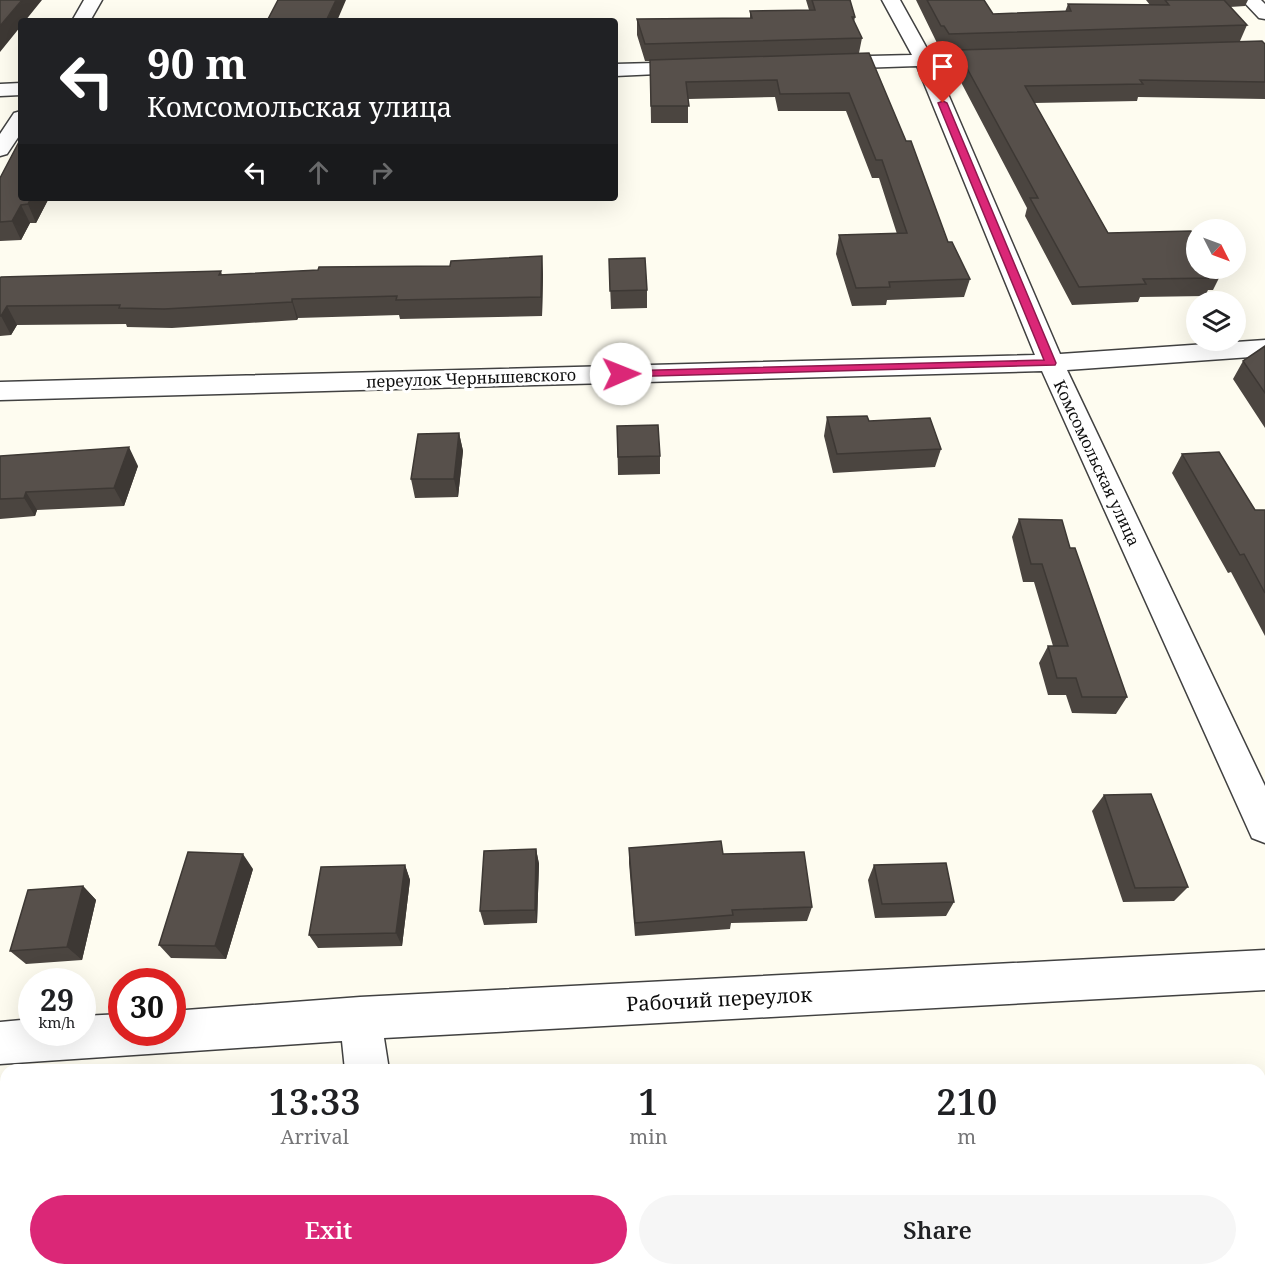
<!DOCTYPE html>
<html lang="en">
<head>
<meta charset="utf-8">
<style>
  body { margin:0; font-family:"Noto Serif",serif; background:#f6f6f6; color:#202124; height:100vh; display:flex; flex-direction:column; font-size:22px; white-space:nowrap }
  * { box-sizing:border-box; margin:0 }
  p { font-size:20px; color:#757577 }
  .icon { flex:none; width:33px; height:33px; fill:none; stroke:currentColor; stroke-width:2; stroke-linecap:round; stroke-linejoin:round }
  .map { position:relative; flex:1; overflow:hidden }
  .sheet { position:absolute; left:0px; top:1064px; width:1266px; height:212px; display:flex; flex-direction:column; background:#fff; border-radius:18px 18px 0 0; box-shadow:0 6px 24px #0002 }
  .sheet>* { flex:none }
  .guide { position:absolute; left:18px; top:18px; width:600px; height:183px; border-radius:6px; box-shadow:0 6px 24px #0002; background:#202124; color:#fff; overflow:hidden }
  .needle { width:39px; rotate:132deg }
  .tools { position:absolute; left:1186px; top:219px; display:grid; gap:12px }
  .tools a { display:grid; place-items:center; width:60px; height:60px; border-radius:50%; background:#fff; box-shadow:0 6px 24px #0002; font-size:30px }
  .speed { position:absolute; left:18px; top:968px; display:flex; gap:12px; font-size:30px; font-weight:700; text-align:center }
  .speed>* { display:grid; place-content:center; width:78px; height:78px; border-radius:50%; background:#fff; box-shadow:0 6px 24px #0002; line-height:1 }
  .speed small { font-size:15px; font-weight:400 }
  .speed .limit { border:9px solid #d22; background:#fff; color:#111 }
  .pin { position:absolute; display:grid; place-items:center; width:51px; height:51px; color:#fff; margin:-62px -26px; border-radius:50% 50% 50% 0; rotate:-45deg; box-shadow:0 0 6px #0007 }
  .pin .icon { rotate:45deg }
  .me { position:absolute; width:66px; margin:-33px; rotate:89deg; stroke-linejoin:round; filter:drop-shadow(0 0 4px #0008) }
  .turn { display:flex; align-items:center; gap:21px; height:126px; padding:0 30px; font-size:27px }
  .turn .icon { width:78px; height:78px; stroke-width:2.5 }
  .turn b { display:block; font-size:42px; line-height:51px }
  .lanes { display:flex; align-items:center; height:57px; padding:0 30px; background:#0003; justify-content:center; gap:30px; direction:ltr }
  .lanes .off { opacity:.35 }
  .eta { display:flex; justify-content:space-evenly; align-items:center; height:102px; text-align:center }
  .eta b { font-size:36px; font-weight:600; line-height:42px }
  .cta { display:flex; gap:12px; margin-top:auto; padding:12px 30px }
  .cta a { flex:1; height:69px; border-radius:36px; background:#db2777; color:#fff; font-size:24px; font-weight:600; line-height:69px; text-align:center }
  .cta a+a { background:#f6f6f6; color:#202124 }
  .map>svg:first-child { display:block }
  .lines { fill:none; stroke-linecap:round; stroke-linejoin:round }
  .minor-casing { stroke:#414141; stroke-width:3 }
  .minor { fill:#fff; fill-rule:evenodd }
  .wall { fill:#4b4540 }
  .shaded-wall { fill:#3d3834 }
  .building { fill:#57504b; stroke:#3d3834; stroke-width:1.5 }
  .route { fill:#db2777; stroke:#8e194d; stroke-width:1.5 }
  .labels { text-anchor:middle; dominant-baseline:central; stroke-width:6; stroke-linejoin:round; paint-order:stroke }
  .street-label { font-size:16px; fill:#0e0e0e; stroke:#fff }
  .near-street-label { font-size:20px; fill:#0e0e0e; stroke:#fff }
</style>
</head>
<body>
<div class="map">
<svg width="1265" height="1274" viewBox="0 0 1265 1274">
  <rect width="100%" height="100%" fill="#fefcf0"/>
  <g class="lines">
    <g class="minor-casing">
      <path id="minor" d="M84 0H102L90 21H72Z
        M882 0H900L930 54 999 52 1008 58 999 64 936 66 1060 354 1265 340V356L1067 370 1265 786V843L1252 838 1042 371 0 400V382L1035 355 917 66 829 69 820 63 829 57 912 55Z
        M1242 0H1261L1265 4V19L1259 18Z
        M694 62 701 64 704 68 701 72 615 76V64Z
        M21 83V95L0 96V84Z
        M21 111V133L7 154 0 156V134L14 113Z
        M1265 950V990L384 1038 389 1070H345L342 1041 0 1064V1022L32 1019V1032H82V1016L122 1014V1032H172V1011L360 997Z
        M354 1269H402L401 1274H353Z"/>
    </g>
    <use href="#minor" class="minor"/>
  </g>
  <path class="wall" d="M806 0H850L855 17 854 22 862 38 859 53 948 242 970 279 964 297 887 300 886 305 852 306 836 254 839 235 897 234 879 178H872L846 111H778L775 97 688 99V123H651L650 61H645L637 35V19L750 18V11L809 10Z
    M916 0H984L993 14 1065 12 1068 4 1150 5 1146 0H1248L1245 6 1230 7 1247 25 1240 41 1265 44V99L1138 97 1137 101 1034 103 1108 233 1197 241 1222 272 1213 290H1208L1205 296 1140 297 1138 302 1072 305 1025 216 1027 208 953 67 957 51H945L941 43H937Z
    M0 178 21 198H49L36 223H30L21 240 0 241Z
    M542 256 543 275 542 316 400 319 399 315 298 318 297 320 172 328 127 327 126 324 17 325 11 335 0 336V278L221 271 222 275 450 266Z
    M609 259 647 290V308L611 309Z
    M1265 346V428L1233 379 1243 361Z
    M827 417 869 421 941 449 935 467 833 473 824 436Z
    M617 426 660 456V474L618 475Z
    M459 433 463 451 458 497 415 498 411 479Z
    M1182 454 1255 510H1265V636L1231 572 1228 573 1172 473Z
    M0 456 138 466 124 506 37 510 35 516 0 519Z
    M1019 519 1070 548 1127 697 1116 714 1072 713 1066 695H1048L1039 663 1048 646H1053L1034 582H1023L1012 537Z
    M1104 795 1188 887 1174 901 1123 902 1092 811Z
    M629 848 723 854 812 907 807 921 731 923 730 929 635 936 629 863Z
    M536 849 539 864 537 923 484 925 480 911Z
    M405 865 410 880 402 946 318 948 309 935Z
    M874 865 954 902 946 916 875 918 868 880Z
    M253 869 226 959 171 958 159 945Z
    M83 886 96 900 82 960 26 964 10 951Z
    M1260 1095H1265V1177H1260Z
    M961 1269H1021L1012 1273 1005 1274H962Z"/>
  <path class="shaded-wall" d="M22 0H42L25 21H21V26L0 52V26Z
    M336 0H346L337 21H326Z
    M31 198H49L36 223 28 204Z
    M21 205 30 223 21 240 12 221Z
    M542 256 543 275 542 316 541 297Z
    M292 299 298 318 297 320 292 302Z
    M7 306 17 325 11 335 1 316Z
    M459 433 463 451 458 497 454 479Z
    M129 447 138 466 124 506 114 488Z
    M26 492 37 510 35 516 24 498Z
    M536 849 539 864 537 923 535 910Z
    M243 854 253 869 226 959 215 946Z
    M405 865 410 880 402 946 396 933Z
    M83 886 96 900 82 960 67 947Z"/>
  <path class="building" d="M0 0H22L0 26Z
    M278 0H336L326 21H267Z
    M812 0H850L855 17H852L862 38 645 44 637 19 752 18 750 11 815 10Z
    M927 0H984L993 14 1071 11 1068 4 1169 5 1165 0H1224L1247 25 949 34 944 26H941Z
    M1262 41 1265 44V82L1140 80 1143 84 1025 86 1108 233 1191 231 1197 241V268H1220L1222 272H1210L1214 278 1143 279 1146 284 1079 287 1030 198H1038L957 50Z
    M869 53 906 141H911L948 242H952L970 279 889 282 890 287 856 288 839 235 907 233 882 160H876L849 93 780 94 777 80 686 82 689 106H651L650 60Z
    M21 138V198H31L28 204 21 205 12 221 0 222V178Z
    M542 256 541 297 396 300 397 296 292 299V302L164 309 119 308 120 305 7 306 1 316H0V278L1 277 221 271 219 275 318 270 319 267 450 266 451 261Z
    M645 258 647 290 610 291 609 259Z
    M1265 346V393L1243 361Z
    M867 416 869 421 930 418 941 449 837 454 827 417Z
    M658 425 660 456 618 457 617 426Z
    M459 433 454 479H411L418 434Z
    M129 447 114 488 26 492 24 498 0 499V456Z
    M1219 452 1255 510H1265V593L1244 554 1240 555 1182 454Z
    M1019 519 1062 520 1070 548H1075L1127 697H1082L1076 678H1057L1048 646H1068L1042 564H1031Z
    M1151 794 1188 887 1135 888 1104 795Z
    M721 841 723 854 804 852 812 907 732 910 733 915 635 923 629 848Z
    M536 849 535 910 480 911 484 851Z
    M188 852 243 854 215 946 159 945Z
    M946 863 954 902 882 904 874 865Z
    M405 865 396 933 309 935 321 867Z
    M83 886 67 947 10 951 28 890Z
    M1260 1095H1265V1170H1260Z
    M973 1269H1009L974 1273Z"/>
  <path class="route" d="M943 101 947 103 1056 363 1055 365 617 377 616 374 621 371 1044 360 938 103Z"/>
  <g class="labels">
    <g class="street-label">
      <text transform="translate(471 378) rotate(-2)">переулок Чернышевского</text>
      <text transform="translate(1097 463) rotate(65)">Комсомольская улица</text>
    </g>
    <g class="near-street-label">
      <text transform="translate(719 999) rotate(-3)">Рабочий переулок</text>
    </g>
  </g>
</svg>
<div class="tools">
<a><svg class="needle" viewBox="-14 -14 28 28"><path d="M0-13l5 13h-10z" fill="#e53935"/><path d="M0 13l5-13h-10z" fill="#757577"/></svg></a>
<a><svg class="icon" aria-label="layers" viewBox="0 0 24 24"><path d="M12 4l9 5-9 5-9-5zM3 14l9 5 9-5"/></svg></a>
</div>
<div class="speed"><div>29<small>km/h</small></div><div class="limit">30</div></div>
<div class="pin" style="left:943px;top:103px;background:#d93025"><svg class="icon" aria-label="arrive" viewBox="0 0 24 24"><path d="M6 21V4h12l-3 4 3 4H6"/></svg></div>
<svg class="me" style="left:621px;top:374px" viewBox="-20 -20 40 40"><circle r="19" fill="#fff"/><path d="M0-13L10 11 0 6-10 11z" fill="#db2777"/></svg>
<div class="guide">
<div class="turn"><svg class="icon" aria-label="left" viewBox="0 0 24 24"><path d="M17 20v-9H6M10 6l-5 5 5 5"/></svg><div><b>90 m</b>Комсомольская улица</div></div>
<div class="lanes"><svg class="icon" aria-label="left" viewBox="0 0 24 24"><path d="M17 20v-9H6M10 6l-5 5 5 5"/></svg><svg class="icon off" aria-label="ahead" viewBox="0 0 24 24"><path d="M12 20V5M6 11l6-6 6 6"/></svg><svg class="icon off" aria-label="right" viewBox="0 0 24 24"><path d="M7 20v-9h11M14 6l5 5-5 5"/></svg></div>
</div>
<section class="sheet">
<div class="eta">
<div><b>13:33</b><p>Arrival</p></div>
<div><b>1</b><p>min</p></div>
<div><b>210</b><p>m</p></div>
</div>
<div class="cta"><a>Exit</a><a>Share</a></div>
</section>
</div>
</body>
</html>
